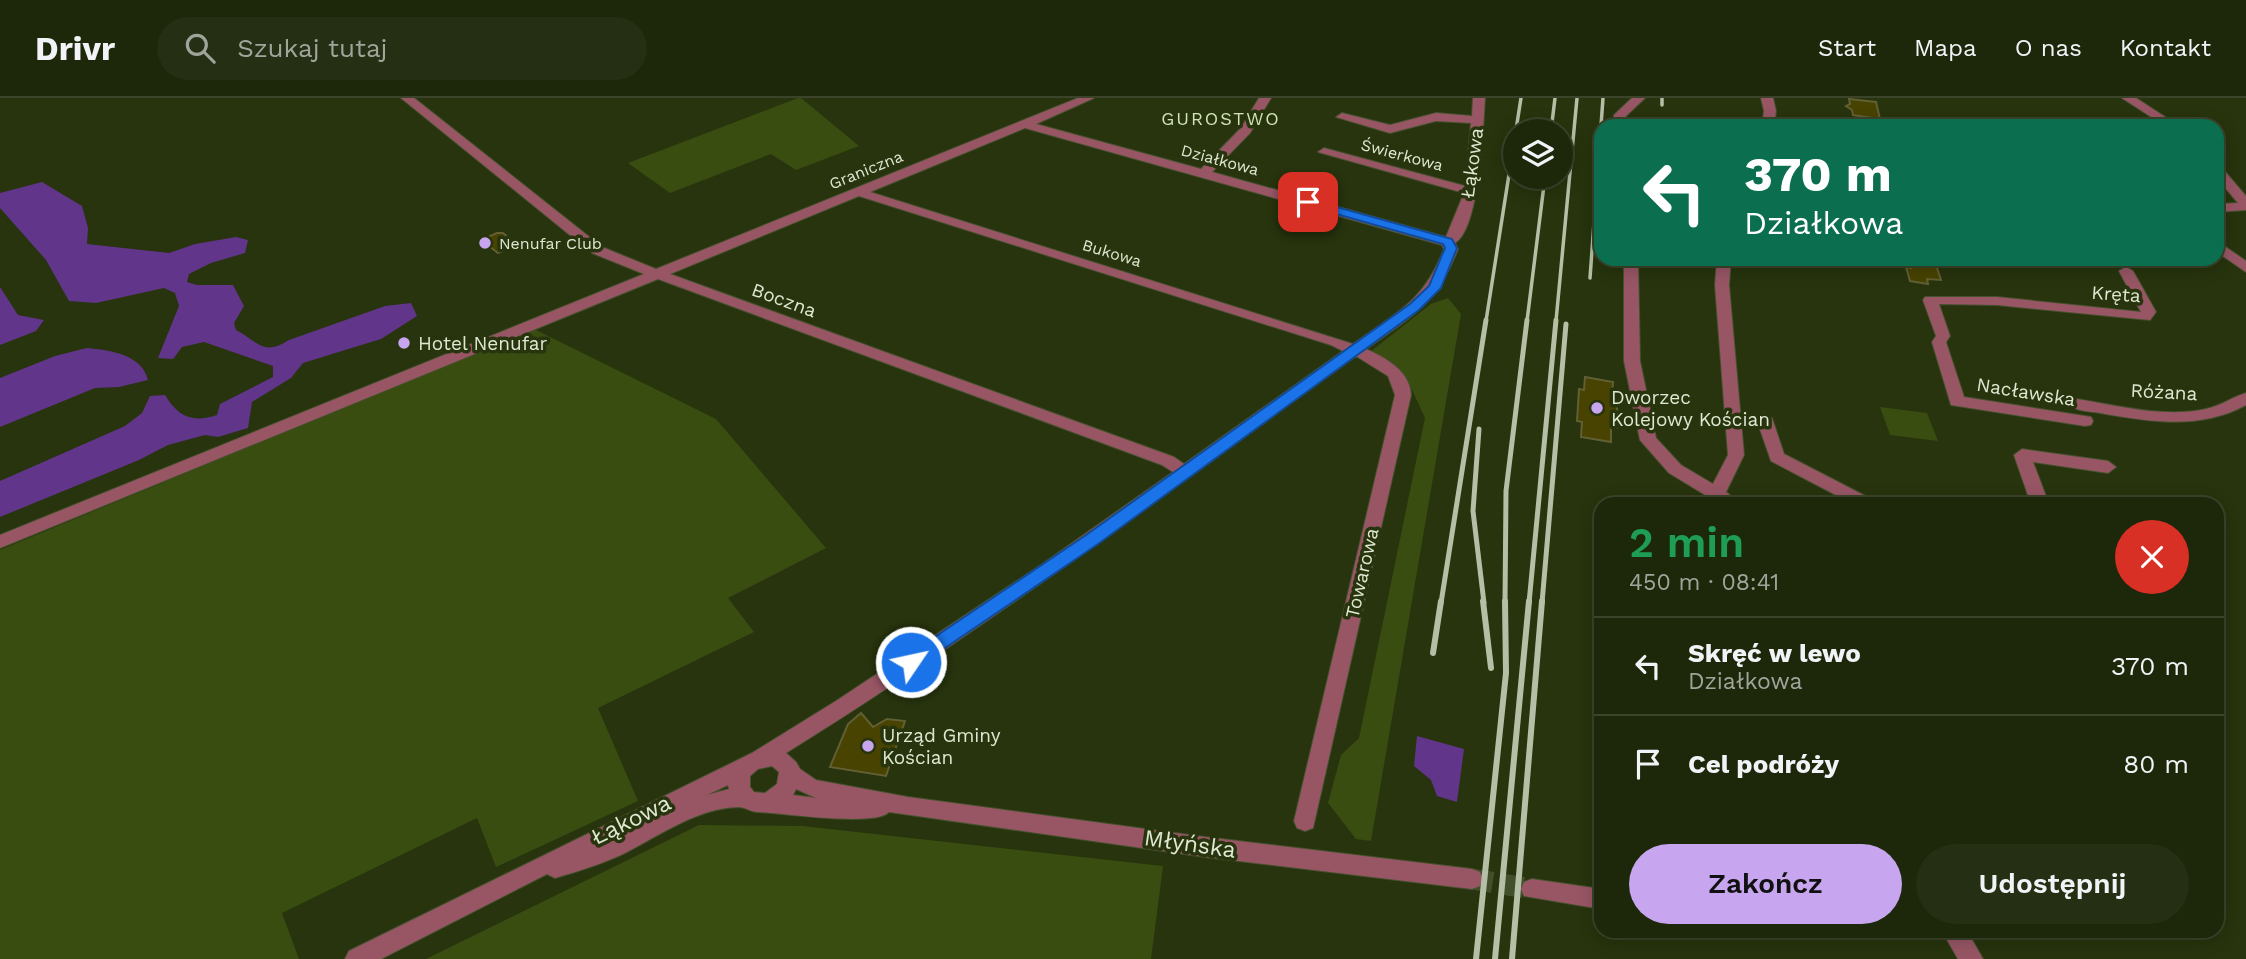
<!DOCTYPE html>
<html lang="pl">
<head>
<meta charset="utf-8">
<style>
  body { margin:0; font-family:"Work Sans",sans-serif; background:#252f13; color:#f1f3f6; height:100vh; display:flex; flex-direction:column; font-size:26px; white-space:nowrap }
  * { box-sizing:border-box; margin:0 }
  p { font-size:23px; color:#a0a59c }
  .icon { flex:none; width:38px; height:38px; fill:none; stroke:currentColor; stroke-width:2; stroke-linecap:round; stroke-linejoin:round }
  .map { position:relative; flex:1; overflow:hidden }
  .drawer { position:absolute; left:1594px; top:399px; width:630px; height:441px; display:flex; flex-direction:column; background:#1d270a; border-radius:21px; box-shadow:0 4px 18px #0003,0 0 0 2px #3b442b }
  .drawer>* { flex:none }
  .banner { position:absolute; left:1594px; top:21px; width:630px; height:147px; border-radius:21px; box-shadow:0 4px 18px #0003,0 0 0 2px #3b442b; background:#0b6e4f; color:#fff; overflow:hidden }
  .fabs { position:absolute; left:1503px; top:21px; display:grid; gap:14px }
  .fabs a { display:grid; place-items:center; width:70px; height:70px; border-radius:50%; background:#1d270a; box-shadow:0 4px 18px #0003,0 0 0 2px #3b442b; font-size:35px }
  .pin { position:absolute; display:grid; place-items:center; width:60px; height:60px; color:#fff; margin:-30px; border-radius:14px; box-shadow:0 4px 10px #0006 }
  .me { position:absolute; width:77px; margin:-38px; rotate:56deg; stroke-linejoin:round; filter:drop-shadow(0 0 5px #0008) }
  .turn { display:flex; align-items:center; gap:24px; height:147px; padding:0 35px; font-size:32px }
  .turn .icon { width:91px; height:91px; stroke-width:2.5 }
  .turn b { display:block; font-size:49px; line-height:60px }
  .round { display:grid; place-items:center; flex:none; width:74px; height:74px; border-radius:37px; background:#252f13 }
  .headline { display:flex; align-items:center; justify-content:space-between; height:119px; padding:0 35px }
  h1 { font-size:42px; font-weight:600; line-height:52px; color:#1e9e55 }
  .cta { display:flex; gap:14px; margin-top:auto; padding:14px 35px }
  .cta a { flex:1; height:80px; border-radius:42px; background:#c8a6ef; color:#111; font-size:28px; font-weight:600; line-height:80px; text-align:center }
  .cta a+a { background:#252f13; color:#f1f3f6 }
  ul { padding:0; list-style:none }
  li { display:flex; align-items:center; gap:21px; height:98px; padding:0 35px; border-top:2px solid #3b442b }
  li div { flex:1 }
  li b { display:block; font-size:26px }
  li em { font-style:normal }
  header { display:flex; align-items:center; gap:42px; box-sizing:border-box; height:98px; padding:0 35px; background:#1d270a; border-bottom:2px solid #3b442b }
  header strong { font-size:33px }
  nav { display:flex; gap:38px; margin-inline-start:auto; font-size:24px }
  .search { width:490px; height:63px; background:#252f13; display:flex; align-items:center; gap:18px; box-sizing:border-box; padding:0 24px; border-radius:38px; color:#a0a59c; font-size:26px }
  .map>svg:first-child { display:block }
  .green { fill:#3a4d11 }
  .water { fill:#613589 }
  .building { fill:#484300; stroke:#625f34; stroke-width:2 }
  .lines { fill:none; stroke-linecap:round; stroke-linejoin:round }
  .minor-tunnel { stroke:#424f2b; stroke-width:21; stroke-dasharray:21 10; stroke-linecap:butt }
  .minor-casing { stroke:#44512d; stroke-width:2 }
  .minor { fill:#985665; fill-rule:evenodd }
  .rail-far2 { stroke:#b4bfa5; stroke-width:3.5 }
  .rail-far1 { stroke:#b4bfa5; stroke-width:5 }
  .rail { stroke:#b4bfa5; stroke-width:6 }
  .route { fill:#1a73e8; stroke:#114b97; stroke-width:2 }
  .poi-dot { fill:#c8a6ef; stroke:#27340d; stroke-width:2.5 }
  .labels { text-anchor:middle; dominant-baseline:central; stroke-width:7; stroke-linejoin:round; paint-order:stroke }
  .far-street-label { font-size:16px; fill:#dee8d2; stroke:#27340d }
  .far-poi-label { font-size:16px; fill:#dee8d2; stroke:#27340d; text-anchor:start }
  .far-neighbourhood-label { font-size:18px; letter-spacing:2px; fill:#d2e4b7; stroke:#27340d }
  .street-label { font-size:19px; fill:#dee8d2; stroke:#27340d }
  .poi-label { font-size:19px; fill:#dee8d2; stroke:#27340d; text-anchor:start }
  .near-street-label { font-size:23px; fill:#dee8d2; stroke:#27340d }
</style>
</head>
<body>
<header>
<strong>Drivr</strong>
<div class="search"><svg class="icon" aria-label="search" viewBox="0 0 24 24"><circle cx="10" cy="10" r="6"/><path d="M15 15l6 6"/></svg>Szukaj tutaj</div>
<nav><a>Start</a><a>Mapa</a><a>O nas</a><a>Kontakt</a></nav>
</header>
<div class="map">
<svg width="2246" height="861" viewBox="0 0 2246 861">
  <rect width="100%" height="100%" fill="#27340d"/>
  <path class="green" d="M798 0H801L859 48 796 72 771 56 670 95 628 65Z
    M1448 200 1461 216 1371 743 1356 741 1328 705 1341 657 1359 640 1425 320 1408 283 1398 271 1370 254 1431 206Z
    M534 231 716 321 826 450 728 500 754 534 598 610 638 703 496 769 477 720 282 815 299 861H0V452Z
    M1880 309 1927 315 1938 343 1890 337Z
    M699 727 803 728 1163 768 1151 861H426Z"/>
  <path class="water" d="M42 84 82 108 88 130 87 146 169 155 195 146 236 139 248 142 245 155 211 165 189 176 187 184 197 187H233L244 208 234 225 236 232C260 245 263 258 289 242L385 208 411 205 417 218 381 241 303 265 291 280 252 304 248 330 218 339 205 337 168 347 139 362 0 419V383L125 328 142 315 150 298 165 297C178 319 193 325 217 317L220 306 273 279V268L204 244 182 249 173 261 158 260 179 208 175 195 164 190 96 205 69 203 46 162 0 110V95Z
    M0 189 18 217 44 222 36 233 0 247Z
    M87 250C109 252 142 256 148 282L119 289 95 290 0 329V280L55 258Z
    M1417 638 1464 651 1457 704 1437 698 1431 682 1414 668Z"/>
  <path class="building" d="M1849 1 1876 4 1880 21 1853 17 1852 12 1846 8 1850 6Z
    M497 135H503L519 148 498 155 481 142Z
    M1909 161H1934L1941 182 1927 181 1928 186 1910 183 1906 169 1911 170Z
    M1585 279 1613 284 1612 297 1617 298V330H1611V344L1581 339 1582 324 1577 323 1579 291 1584 292Z
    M861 615 873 629 887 621 905 623 886 678 830 669 848 626Z"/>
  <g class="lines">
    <path class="minor-tunnel" d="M1472 781 1532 791"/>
    <g class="minor-casing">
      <path id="minor" d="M401 0H414L602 149 656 171 1078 0H1094L1036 26 1201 71 1241 30 1259 0H1271L1250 35 1212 74 1446 139 1464 95 1318 54 1324 50 1465 88 1471 25 1436 23 1390 35 1336 19 1342 15 1390 27 1436 15 1472 18 1473 0H1485C1483 29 1480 130 1455 145L1458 151C1437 206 1411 219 1366 251 1386 260 1410 273 1411 297L1313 730 1305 733 1297 730 1294 723 1395 297 1388 278 1356 258C1168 394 982 533 786 655L796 664 800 671 816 682 908 699 1205 739 1472 771 1480 774 1483 781 1480 788 1472 791 1205 759 889 714C875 729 783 715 758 714 751 714 745 709 738 709 698 710 660 737 625 755 602 766 579 773 555 780L547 776 381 861H345L349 853 752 655 836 603 1041 467 1173 374 1162 367 658 181 0 450V437L644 176 592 155ZM1025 30 1442 147 1444 151C1424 203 1397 215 1353 246L870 94ZM859 98 1331 247 1343 253 1184 366 1174 359 670 176ZM772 668 779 674 777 686 765 695 754 694 750 689V678L758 671ZM728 687 729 691 707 697ZM796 691 816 700 793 697Z
        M1632 0H1645L1626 18V28H1614V17Z
        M1761 0H1773L1776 13 1774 28H1762L1764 13Z
        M2122 0H2136L2179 28H2165Z
        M2217 68 2221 69 2246 98V112L2217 114V106L2238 105 2217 80Z
        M2217 143 2246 163V174L2217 154Z
        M1624 161H1638L1640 263 1656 340 1681 367 1713 386 1728 357 1715 187 1717 161H1731L1729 187 1744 357 1726 394 1742 406H1720L1669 375 1640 342 1624 263Z
        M2126 169 2133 173 2156 214 2150 222 1997 207 1939 206 1950 238 1946 244 1964 299 2085 318 2091 319 2093 323 2091 327 2085 328 1951 307 1932 244 1936 238 1923 202 1925 199H1997L2141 214 2119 173Z
        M2246 295V307C2200 332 2150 324 2100 315 2090 313 2076 314 2069 306L2077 301C2119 308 2164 320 2206 311 2221 308 2232 299 2246 295Z
        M1764 315 1772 320 1784 356 1873 402 1876 406H1853L1771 363 1756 320Z
        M2022 351 2108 363 2116 369 2108 375 2033 364 2049 406H2031L2014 357Z
        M1532 781 1601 791V811L1524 798 1521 791 1524 784Z
        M1942 833H1967L1983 861H1958Z"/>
    </g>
    <use href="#minor" class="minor"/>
    <path class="rail-far2" d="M1662 0V7
      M1551 33 1555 0
      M1590 180 1603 0
      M1486 223 1521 0
      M1527 223 1545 79
      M1556 223 1577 0"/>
    <path class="rail-far1" d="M1479 331 1473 413 1484 505
      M1441 505 1486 222
      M1505 505 1506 393 1527 222
      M1529 505 1556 222
      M1542 505 1566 226"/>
    <path class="rail" d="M1483 503 1491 570
      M1433 555 1441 503
      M1476 861 1506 575 1505 503
      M1495 861 1529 503
      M1512 861 1542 503"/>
  </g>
  <path class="route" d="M1308 101 1452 141 1457 150 1441 190 1419 212 1098 446 917 569H905L902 564 905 559 1086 437 1410 206 1429 188 1445 150 1443 146 1304 107V102Z"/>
  <g class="poi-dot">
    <circle cx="485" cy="145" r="7"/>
    <circle cx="404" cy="245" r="7"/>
    <circle cx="1597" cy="310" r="7"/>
    <circle cx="868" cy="648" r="7"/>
  </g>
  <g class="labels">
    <g class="far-street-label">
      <text transform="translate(1402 57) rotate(15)">Świerkowa</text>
      <text transform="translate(1220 62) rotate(15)">Działkowa</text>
      <text transform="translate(866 72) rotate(-22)">Graniczna</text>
      <text transform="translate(1112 155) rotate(17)">Bukowa</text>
    </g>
    <g class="far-poi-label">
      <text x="499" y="145">Nenufar Club</text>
    </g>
    <g class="far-neighbourhood-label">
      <text x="1221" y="20">GUROSTWO</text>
    </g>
    <g class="street-label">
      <text transform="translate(1472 65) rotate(-82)">Łąkowa</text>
      <text transform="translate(2116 196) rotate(4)">Kręta</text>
      <text transform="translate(784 202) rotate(20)">Boczna</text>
      <text transform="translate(2026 294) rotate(9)">Nacławska</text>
      <text transform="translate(2164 294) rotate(3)">Różana</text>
      <text transform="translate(1362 475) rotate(-77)">Towarowa</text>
    </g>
    <g class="poi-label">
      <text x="418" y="245">Hotel Nenufar</text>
      <text x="1611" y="299">Dworzec<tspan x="1611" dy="22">Kolejowy Kościan</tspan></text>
      <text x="882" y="637">Urząd Gminy<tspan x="882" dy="22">Kościan</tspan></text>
    </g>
    <g class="near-street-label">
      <text transform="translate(631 722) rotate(-26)">Łąkowa</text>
      <text transform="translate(1190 746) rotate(8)">Młyńska</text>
    </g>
  </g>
</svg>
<div class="fabs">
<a><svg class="icon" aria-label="layers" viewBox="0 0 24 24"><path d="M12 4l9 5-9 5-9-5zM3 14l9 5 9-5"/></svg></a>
</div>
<div class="pin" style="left:1308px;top:104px;background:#d93025"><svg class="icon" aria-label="arrive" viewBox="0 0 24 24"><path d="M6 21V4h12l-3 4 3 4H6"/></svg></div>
<svg class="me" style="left:911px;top:564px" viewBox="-20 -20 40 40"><circle r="17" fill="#1a73e8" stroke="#fff" stroke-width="3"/><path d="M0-11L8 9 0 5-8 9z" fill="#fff"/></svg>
<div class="banner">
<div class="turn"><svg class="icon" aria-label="left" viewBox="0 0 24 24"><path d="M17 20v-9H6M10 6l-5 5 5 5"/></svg><div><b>370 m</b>Działkowa</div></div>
</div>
<section class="drawer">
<div class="headline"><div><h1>2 min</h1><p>450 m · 08:41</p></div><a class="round" style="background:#d93025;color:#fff"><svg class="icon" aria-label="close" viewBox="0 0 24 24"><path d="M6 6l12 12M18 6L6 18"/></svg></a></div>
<ul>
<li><svg class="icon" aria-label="left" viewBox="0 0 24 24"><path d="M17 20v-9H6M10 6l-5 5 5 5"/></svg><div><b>Skręć w lewo</b><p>Działkowa</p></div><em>370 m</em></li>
<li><svg class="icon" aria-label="arrive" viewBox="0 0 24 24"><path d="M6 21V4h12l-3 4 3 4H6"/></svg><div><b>Cel podróży</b></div><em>80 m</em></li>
</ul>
<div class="cta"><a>Zakończ</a><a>Udostępnij</a></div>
</section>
</div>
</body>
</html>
